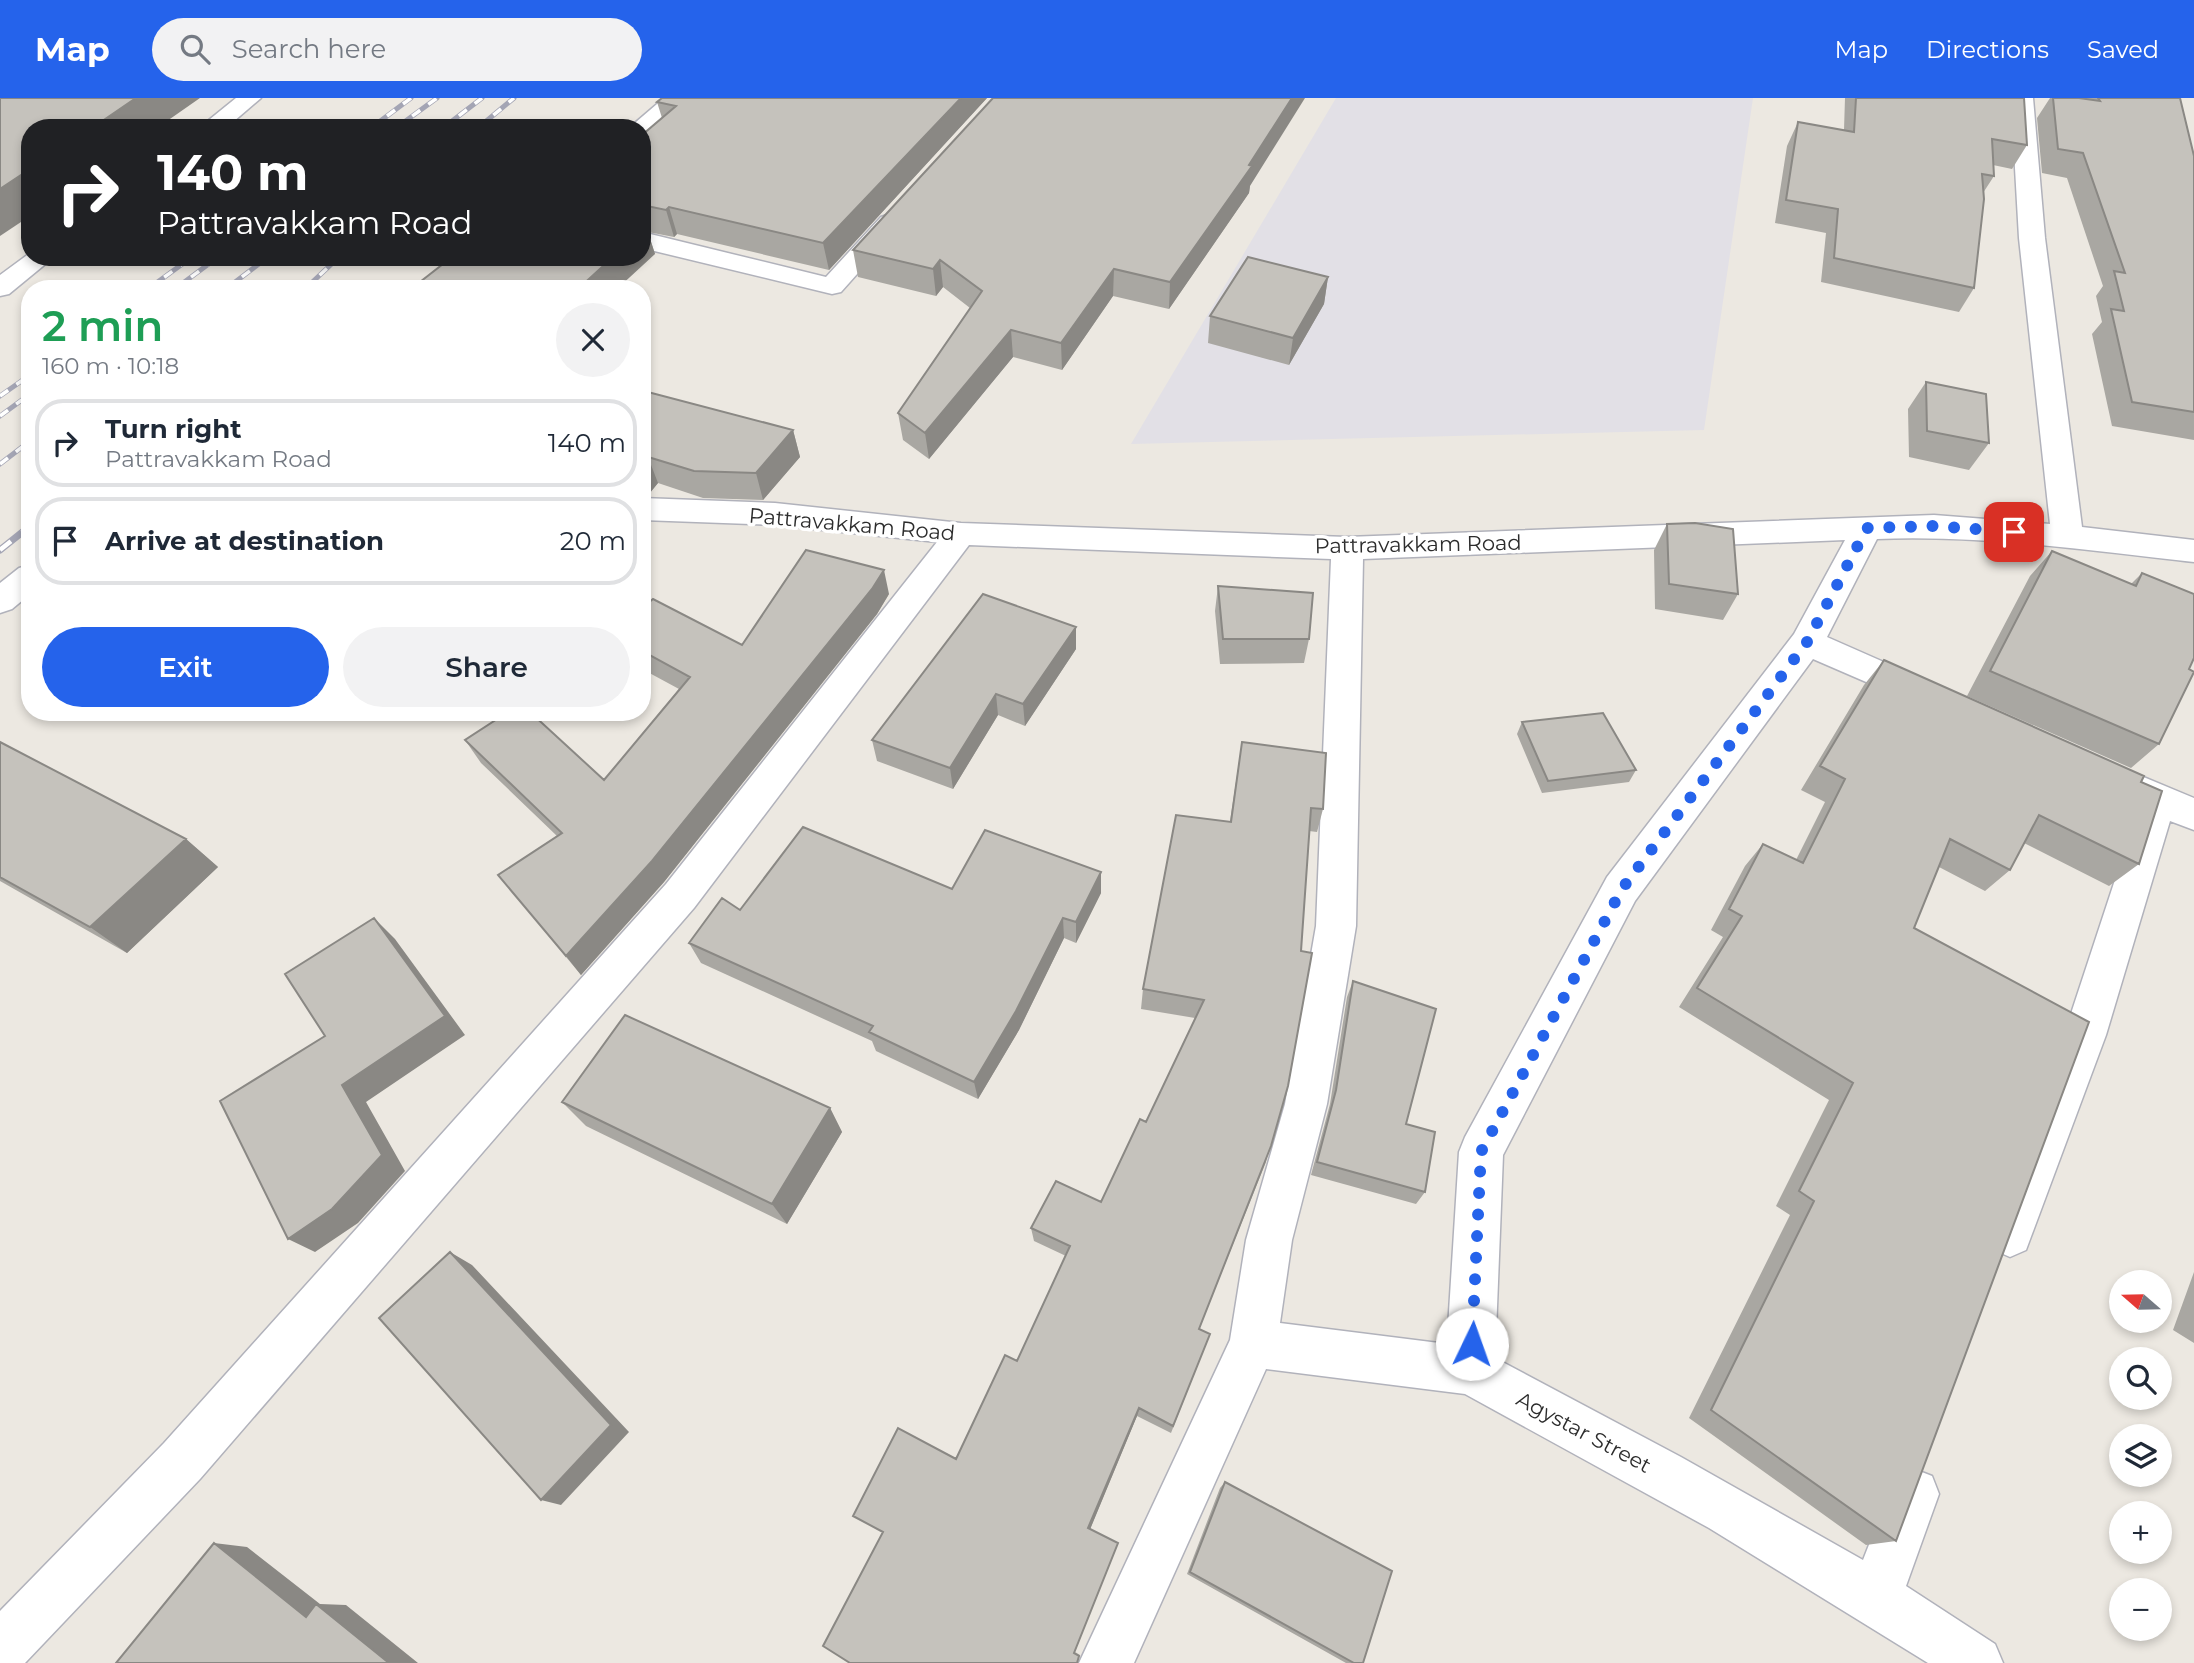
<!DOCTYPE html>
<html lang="en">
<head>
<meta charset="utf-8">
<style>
  body { margin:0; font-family:Montserrat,sans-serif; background:#f2f2f3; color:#1f2937; height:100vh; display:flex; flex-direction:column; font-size:26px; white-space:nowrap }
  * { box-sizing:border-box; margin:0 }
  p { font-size:23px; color:#747a83 }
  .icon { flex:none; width:38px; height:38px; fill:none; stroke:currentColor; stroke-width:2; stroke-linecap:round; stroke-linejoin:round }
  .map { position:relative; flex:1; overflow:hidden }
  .details { position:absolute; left:21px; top:182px; width:630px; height:441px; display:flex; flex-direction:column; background:#fff; border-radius:28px; box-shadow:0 4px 10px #0003 }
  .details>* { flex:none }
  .banner { position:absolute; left:21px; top:21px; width:630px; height:147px; border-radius:28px; box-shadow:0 4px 10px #0003; background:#202124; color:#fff; overflow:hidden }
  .needle { width:46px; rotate:290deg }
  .buttons { position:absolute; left:2109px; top:1172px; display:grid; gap:14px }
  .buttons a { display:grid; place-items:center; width:63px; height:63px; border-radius:50%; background:#fff; box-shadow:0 4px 10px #0003; font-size:35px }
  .pin { position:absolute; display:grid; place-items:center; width:60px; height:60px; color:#fff; margin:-30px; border-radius:14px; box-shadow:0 4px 10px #0006 }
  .me { position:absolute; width:77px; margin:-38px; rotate:3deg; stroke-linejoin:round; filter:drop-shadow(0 0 5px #0008) }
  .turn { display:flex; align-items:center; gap:24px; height:147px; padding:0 21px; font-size:32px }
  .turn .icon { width:91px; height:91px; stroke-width:2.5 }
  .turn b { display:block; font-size:49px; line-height:60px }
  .round { display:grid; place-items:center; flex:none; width:74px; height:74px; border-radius:37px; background:#f2f2f3 }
  .headline { display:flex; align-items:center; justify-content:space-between; height:119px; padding:0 21px }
  h1 { font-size:42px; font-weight:600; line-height:52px; color:#1e9e55 }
  .action { display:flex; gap:14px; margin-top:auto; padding:14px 21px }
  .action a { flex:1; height:80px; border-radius:42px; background:#2563eb; color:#fff; font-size:28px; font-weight:600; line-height:80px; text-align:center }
  .action a+a { background:#f2f2f3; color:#1f2937 }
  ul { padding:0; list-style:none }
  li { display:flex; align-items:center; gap:21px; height:88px; margin:0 14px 10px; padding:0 7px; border:4px solid #e0e1e3; border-radius:28px }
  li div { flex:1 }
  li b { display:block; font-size:26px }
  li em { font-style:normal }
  header { display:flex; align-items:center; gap:42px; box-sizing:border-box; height:98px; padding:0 35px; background:#2563eb; color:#fff }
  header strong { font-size:33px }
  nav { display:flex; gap:38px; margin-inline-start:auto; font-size:24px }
  .search { width:490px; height:63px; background:#f2f2f3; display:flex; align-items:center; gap:18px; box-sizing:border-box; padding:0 24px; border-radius:38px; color:#747a83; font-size:26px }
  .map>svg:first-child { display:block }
  .industrial { fill:#e2e0e6 }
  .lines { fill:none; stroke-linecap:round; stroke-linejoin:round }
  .minor-casing { stroke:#b1b2bb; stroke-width:3 }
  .minor { fill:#fff; fill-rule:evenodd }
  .rail-far1-casing { stroke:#a4a5b4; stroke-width:5 }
  .rail-casing { stroke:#a4a5b4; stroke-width:7 }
  .rail-far1 { stroke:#fff; stroke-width:3.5; stroke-dasharray:10; stroke-linecap:butt }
  .rail { stroke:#fff; stroke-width:4.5; stroke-dasharray:14; stroke-linecap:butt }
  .wall { fill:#a9a7a2 }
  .shaded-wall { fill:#8a8884 }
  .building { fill:#c5c2bc; stroke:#8a8884; stroke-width:2 }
  .route { stroke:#2563eb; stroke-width:12; stroke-dasharray:0 21.6 }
  .labels { text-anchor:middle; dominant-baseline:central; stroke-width:7; stroke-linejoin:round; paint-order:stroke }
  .street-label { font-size:21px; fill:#2c2c2c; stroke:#fff }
</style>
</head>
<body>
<header>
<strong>Map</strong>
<div class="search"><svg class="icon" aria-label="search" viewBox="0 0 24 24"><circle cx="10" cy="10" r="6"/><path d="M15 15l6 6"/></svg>Search here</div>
<nav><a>Map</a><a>Directions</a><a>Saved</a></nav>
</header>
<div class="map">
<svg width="2194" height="1565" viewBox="0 0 2194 1565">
  <rect width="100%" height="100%" fill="#ece8e1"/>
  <path class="industrial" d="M1336 0H1753L1704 332 1131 346Z"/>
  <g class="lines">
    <g class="minor-casing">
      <path id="minor" d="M236 0H261L226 30H199Z
        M664 0H689L649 35 642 37V30H629Z
        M2011 0H2033L2045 140 2082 429 2194 442V464C2089 452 1983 437 1877 441L1827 539 1936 587 1941 596 1936 605 1924 609 1813 561 1635 803 1503 1057 1495 1260 1681 1359 1863 1462 1896 1378 1914 1371 1932 1378 1939 1396 1906 1488 1995 1546 2003 1565H1928L1709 1430 1465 1296 1266 1271 1134 1565H1079L1230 1242 1246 1142 1285 1006 1316 828 1331 461 969 447 694 810 200 1381 25 1565H0V1513L164 1345 666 786 937 444 775 427 642 422V400L775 405 961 425 1347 439 1934 417 2050 426 2019 140ZM1845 442 1794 536 1607 779 1465 1039 1459 1054 1447 1246 1280 1225 1292 1142 1327 1006 1356 828 1363 461Z
        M890 116 899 119 903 124 899 129 841 194 832 196 642 150V134L826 179 881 119Z
        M30 155V159H54L9 196 0 198V177Z
        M30 467V496L12 511 0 515V485L19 470Z
        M2129 673 2194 700V732L2170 723 2106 937 2026 1152 2010 1159 1994 1152 1987 1136 2064 937 2139 709 2116 698 2111 688 2116 678Z"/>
    </g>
    <use href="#minor" class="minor"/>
    <g class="rail-far1-casing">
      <path id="rail-far1" d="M371 30 411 0
        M396 30 437 0
        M443 30 482 0
        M478 30 514 0
        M148 191 192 159
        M175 191 218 159
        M226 191 268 159
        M305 191 339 159
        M0 298 30 277
        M0 318 30 296
        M0 366 30 343"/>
    </g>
    <g class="rail-casing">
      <path id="rail" d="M0 452 30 428"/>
    </g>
    <use href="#rail-far1" class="rail-far1"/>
    <use href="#rail" class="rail"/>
  </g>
  <path class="wall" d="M662 0H987L829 172 677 136 674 139 648 134 655 156 642 159V37L662 20 657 4Z
    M1845 0H2024L2027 47 2012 71 1993 67 1994 78 1983 95 1974 190 1959 214 1821 184 1826 135 1775 125 1787 48 1798 24 1844 32Z
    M2050 0H2180L2194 58V342L2112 328 2092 236 2102 224 2096 198 2103 188 2067 80 2042 75 2037 20Z
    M1250 88 1249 95 1169 211 1113 198 1062 272 1013 259 929 361 903 342 898 315 970 210 943 189 936 198 858 179 853 152Z
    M1328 179 1324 206 1289 267 1208 245 1210 218Z
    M1926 284 1989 345 1969 372 1909 359 1908 311Z
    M642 296 793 332 800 359 763 402 703 400 658 385 649 396 642 394Z
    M1667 426 1738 496 1723 522 1655 511 1654 452Z
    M2052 453 2131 486 2142 475 2159 646 2131 670 1967 598 2030 478Z
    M1218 488 1309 541 1304 565 1220 566 1215 513Z
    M889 496 877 516 664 784 581 877 498 777 557 738 481 665 465 642 604 682 679 591 642 571V510L742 547Z
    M1076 529V551L1025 628 998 617 953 691 877 663 872 642Z
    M1884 562 2141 684 2139 766 2109 788 2024 745 2010 772 1985 793 1939 769 1914 830 1896 1443 1866 1447 1689 1320 1790 1117 1776 1108 1829 1002 1679 909 1723 839 1711 832 1745 768 1763 746 1796 762 1825 704 1801 692 1864 587Z
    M1522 624 1636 672 1629 684 1542 695 1517 636Z
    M0 644 186 741 218 769 127 855 0 783Z
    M1242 644 1323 711 1317 734 1309 733 1266 1064 1199 1231 1210 1236 1171 1335 1137 1318 1090 1431 1075 1554 1080 1557 1077 1565 956 1361 1017 1263 1066 1158 1034 1143 1031 1130 1101 1104 1146 1024 1195 920 1141 911 1143 891 1230 723Z
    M1101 774V795L1076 845 1064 840 1019 932 978 1001 876 953 872 943 701 865 689 845 952 791Z
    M1353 883 1406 1026 1425 1094 1416 1106 1311 1077 1330 1006 1347 899Z
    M562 1004 830 1010 842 1034 787 1126 586 1028Z
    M2194 1174V1245L2173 1232Z
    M1225 1384 1363 1565H1346L1187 1476 1220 1390Z"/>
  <path class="shaded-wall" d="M136 0H200L157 30H92Z
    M961 0H987L829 172 823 145Z
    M1292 0H1305L1250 88 1249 95 1169 211 1170 184 1249 67Z
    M30 71V118L0 138V91Z
    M669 109 677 136 674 139 666 112Z
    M646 129 655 156 617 191H578L613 159H642V132Z
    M940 162 943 189 936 198 933 171Z
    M1114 171 1113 198 1062 272 1061 245Z
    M1328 179 1324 206 1289 267 1293 240Z
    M1011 232 1013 259 929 361 925 335Z
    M793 332 800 359 763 402 756 375Z
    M648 359 658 385 649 396 642 378V366Z
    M884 472 889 496 877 516 664 784 581 877 566 858Z
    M1076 529V551L1025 628 1023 606Z
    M996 596 998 617 953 691 950 670Z
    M186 741 218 769 127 855 90 829Z
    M1101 774V795L1076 845V824Z
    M374 820 395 841 465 937 366 1004 405 1073 358 1125 315 1154 288 1141Z
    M1063 820 1064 840 1019 932 978 1001 974 984Z
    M830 1010 842 1034 787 1126 772 1106Z
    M450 1154 472 1167 629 1334 561 1407 541 1402Z
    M1139 1310 1137 1318 1089 1434 1088 1430Z
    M214 1445 247 1449 320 1506 346 1507 418 1565H389L306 1519Z"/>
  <path class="building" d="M0 0H136L92 30H30V71L0 91Z
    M662 0H961L823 145 669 109 666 112 642 107V37L676 8 657 4Z
    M993 0H1292L1249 67 1252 68 1170 184 1114 171 1061 245 1011 232 925 335 898 315 982 193 940 162 933 171 853 152Z
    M1856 0H2024L2027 47 1992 41 1994 78 1982 76 1984 101 1974 190 1834 160 1838 111 1786 102 1798 24 1854 34Z
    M2053 0H2079L2100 3 2098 0H2180L2194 58V314L2132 304 2111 211 2124 213 2114 173 2125 175 2083 55 2058 51Z
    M452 159H613L578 191H411Z
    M1248 159 1328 179 1293 240 1210 218Z
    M1926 284 1986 296 1989 345 1927 333Z
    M644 293 793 332 756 375 694 373 648 359 642 366V296Z
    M1695 425 1733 431 1738 496 1669 486 1667 426Z
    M806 452 884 472 872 491 652 763 566 858 498 777 562 735 465 642 508 614H530L604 682 690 579 642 553V510L653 501 742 547Z
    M2052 453 2136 488 2142 475 2194 496V560L2189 571 2194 574 2159 646 1990 573Z
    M1218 488 1313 495 1309 541H1223Z
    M983 496 1076 529 1023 606 996 596 950 670 872 642Z
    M1884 562 2144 678 2141 684 2162 693 2139 766 2039 717 2010 772 1950 741 1914 830 2089 924 1896 1443 1711 1312 1814 1103 1799 1093 1853 985 1697 890 1742 818 1729 811 1763 746 1803 765 1845 681 1820 668Z
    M1603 615 1636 672 1548 683 1522 624Z
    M0 644 186 741 90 829 0 779Z
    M1242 644 1326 655 1323 711 1311 710 1301 853 1312 855 1288 988 1271 1048 1199 1231 1210 1236 1173 1328 1139 1310 1088 1430 1118 1445 1074 1555 1079 1558 1077 1565H850L823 1548 883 1434 853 1418 898 1330 956 1361 1005 1257 1017 1263 1070 1148 1031 1130 1056 1083 1101 1104 1140 1021 1146 1024 1204 902 1143 891 1176 717 1231 724Z
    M803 729 952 791 985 732 1101 774 1076 824 1063 820 1016 913 974 984 869 934 873 928 689 845 722 800 740 812Z
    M374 820 445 918 342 987 382 1057 332 1111 288 1141 220 1003 325 938 285 876Z
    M1353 883 1436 911 1406 1026 1435 1034 1425 1094 1317 1064 1336 992Z
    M625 917 830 1010 772 1106 562 1004Z
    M450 1154 611 1327 541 1402 379 1220Z
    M1225 1384 1392 1473 1363 1565H1354L1190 1474Z
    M214 1445 306 1519 316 1506 389 1565H116Z"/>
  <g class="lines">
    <path class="route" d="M1472 1246 1481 1054 1622 791 1807 544 1867 430 1934 428 2014 434"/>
  </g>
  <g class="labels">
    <g class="street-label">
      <text transform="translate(852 426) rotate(5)">Pattravakkam Road</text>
      <text transform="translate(1418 446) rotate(-1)">Pattravakkam Road</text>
      <text transform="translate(1584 1334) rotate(28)">Agystar Street</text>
    </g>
  </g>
</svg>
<div class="buttons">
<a><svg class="needle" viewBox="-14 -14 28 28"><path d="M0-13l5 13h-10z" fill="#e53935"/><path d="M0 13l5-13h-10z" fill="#747a83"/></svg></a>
<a><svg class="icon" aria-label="search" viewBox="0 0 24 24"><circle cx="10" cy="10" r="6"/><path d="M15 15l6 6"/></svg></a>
<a><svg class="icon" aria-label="layers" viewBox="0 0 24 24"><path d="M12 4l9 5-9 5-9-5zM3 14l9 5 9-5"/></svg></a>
<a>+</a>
<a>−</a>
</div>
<div class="pin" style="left:2014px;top:434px;background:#d93025"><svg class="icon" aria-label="arrive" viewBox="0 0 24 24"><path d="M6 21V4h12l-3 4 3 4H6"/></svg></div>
<svg class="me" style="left:1472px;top:1246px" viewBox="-20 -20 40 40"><circle r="19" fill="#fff"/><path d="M0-13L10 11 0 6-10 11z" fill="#2563eb"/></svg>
<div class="banner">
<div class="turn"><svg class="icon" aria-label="right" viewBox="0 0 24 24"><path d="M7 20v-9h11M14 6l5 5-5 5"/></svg><div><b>140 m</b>Pattravakkam Road</div></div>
</div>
<section class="details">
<div class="headline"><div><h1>2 min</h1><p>160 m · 10:18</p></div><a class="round"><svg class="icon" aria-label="close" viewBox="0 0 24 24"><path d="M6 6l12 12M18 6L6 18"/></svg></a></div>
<ul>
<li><svg class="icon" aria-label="right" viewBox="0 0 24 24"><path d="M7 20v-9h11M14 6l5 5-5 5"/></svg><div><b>Turn right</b><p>Pattravakkam Road</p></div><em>140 m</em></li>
<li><svg class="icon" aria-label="arrive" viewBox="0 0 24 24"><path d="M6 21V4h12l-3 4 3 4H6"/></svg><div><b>Arrive at destination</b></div><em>20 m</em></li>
</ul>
<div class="action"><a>Exit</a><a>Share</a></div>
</section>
</div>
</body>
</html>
